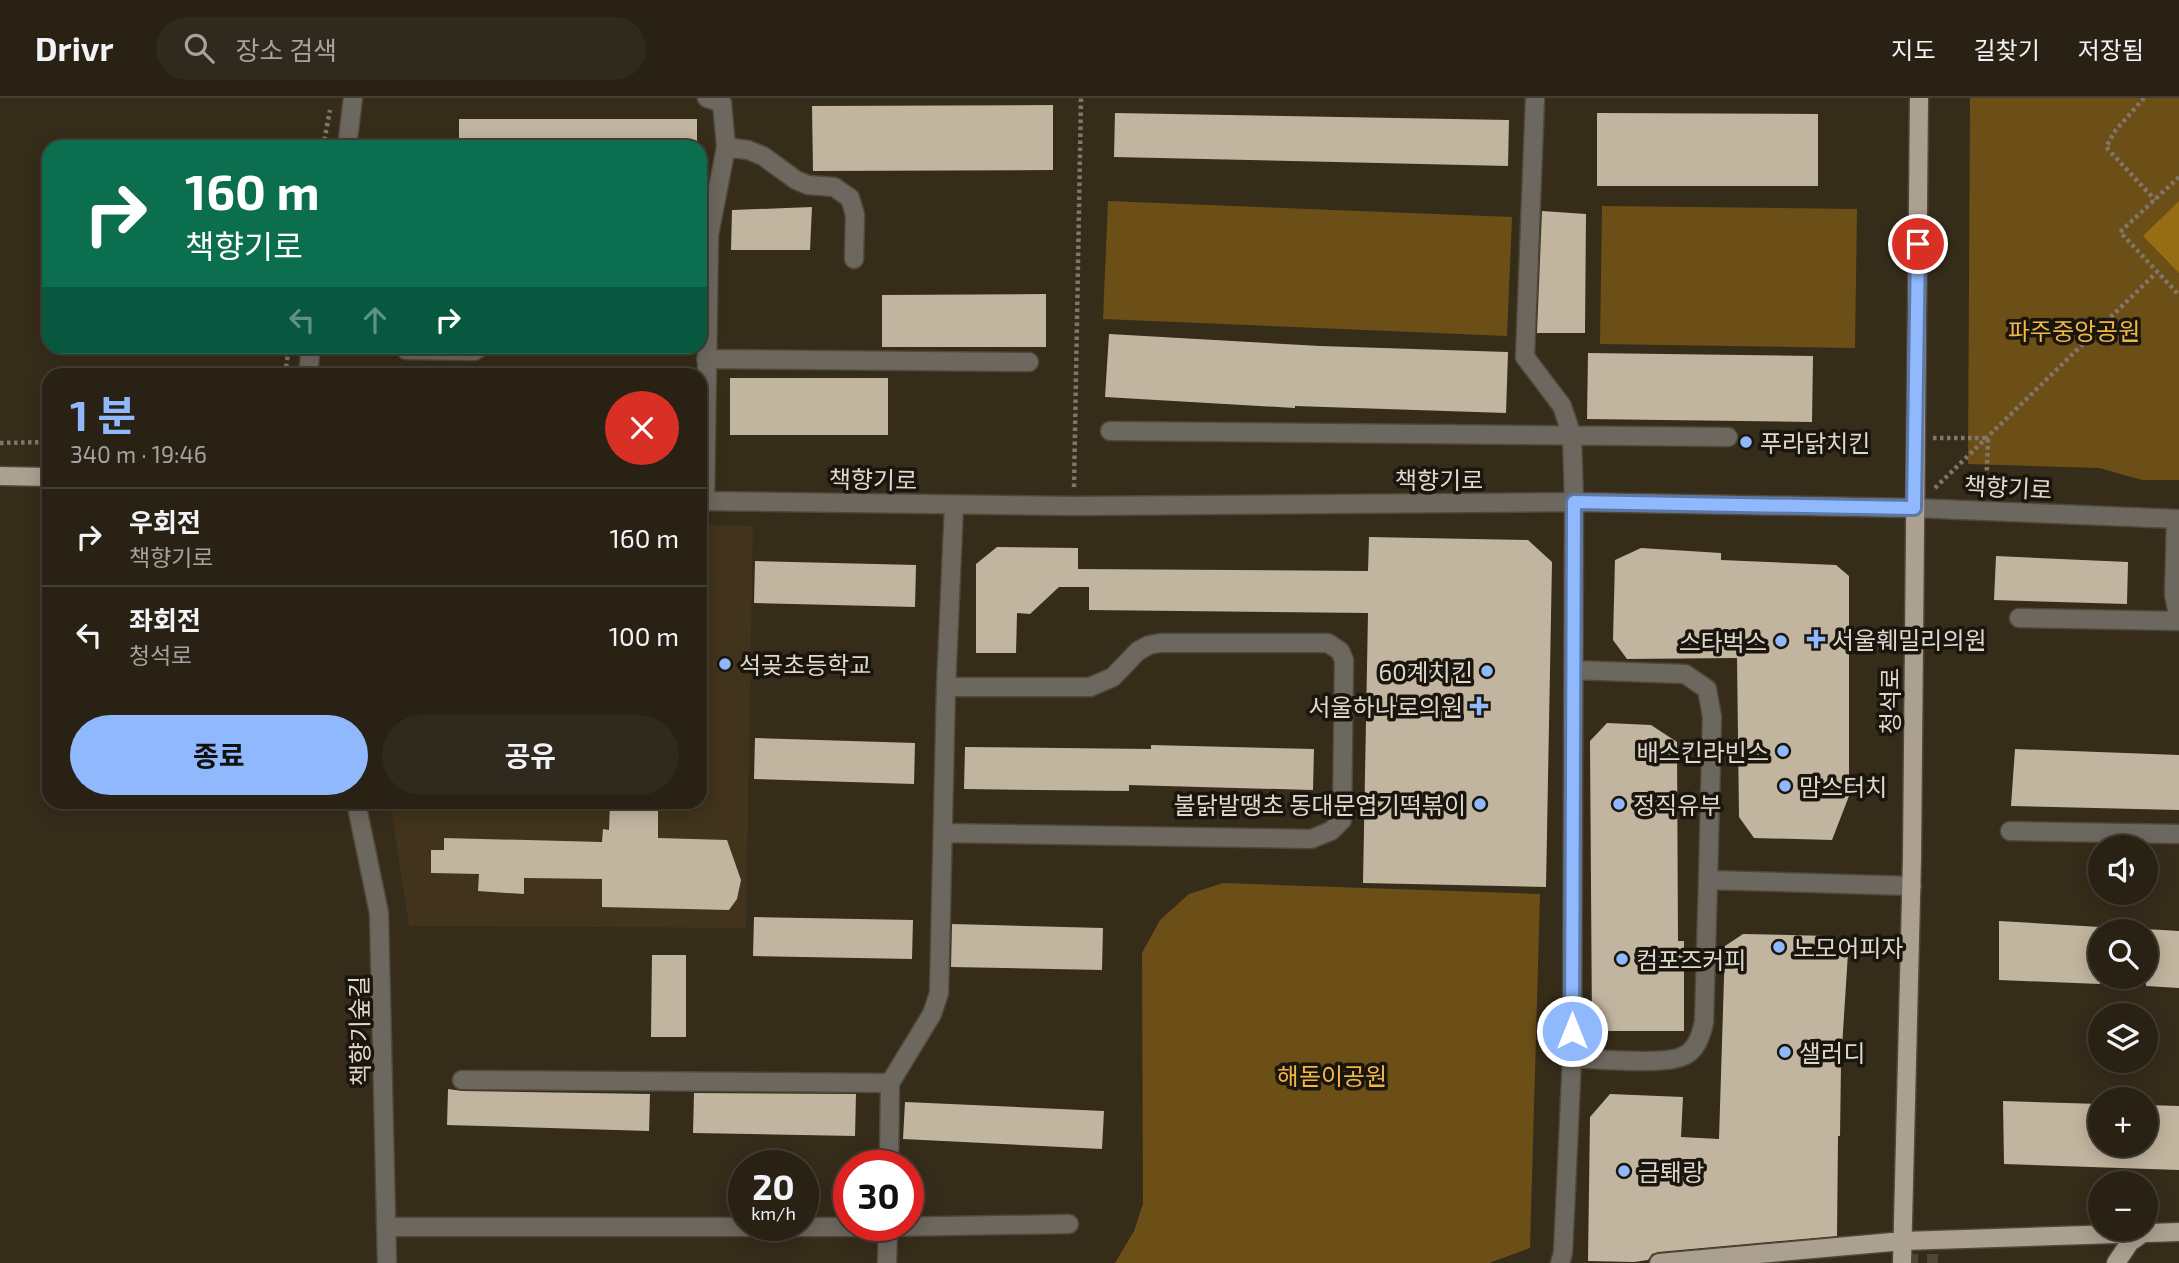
<!DOCTYPE html>
<html lang="ko">
<head>
<meta charset="utf-8">
<style>
  body { margin:0; font-family:"Exo 2","Noto Sans KR",sans-serif; background:#30291d; color:#f1f3f6; height:100vh; display:flex; flex-direction:column; font-size:26px; white-space:nowrap }
  * { box-sizing:border-box; margin:0 }
  p { font-size:23px; color:#a5a3a0 }
  .icon { flex:none; width:38px; height:38px; fill:none; stroke:currentColor; stroke-width:2; stroke-linecap:round; stroke-linejoin:round }
  .map { position:relative; flex:1; overflow:hidden }
  .sheet { position:absolute; left:42px; top:270px; width:665px; height:441px; display:flex; flex-direction:column; background:#282114; border-radius:21px; box-shadow:0 4px 18px #0003,0 0 0 2px #443e34 }
  .sheet>* { flex:none }
  .hud { position:absolute; left:42px; top:42px; width:665px; height:214px; border-radius:21px; box-shadow:0 4px 18px #0003,0 0 0 2px #443e34; background:#0b6e4f; color:#fff; overflow:hidden }
  .fabs { position:absolute; left:2088px; top:737px; display:grid; gap:14px }
  .fabs a { display:grid; place-items:center; width:70px; height:70px; border-radius:50%; background:#282114; box-shadow:0 4px 18px #0003,0 0 0 2px #443e34; font-size:35px }
  .speed { position:absolute; left:728px; top:1052px; display:flex; gap:14px; font-size:35px; font-weight:700; text-align:center }
  .speed>* { display:grid; place-content:center; width:91px; height:91px; border-radius:50%; background:#282114; box-shadow:0 4px 18px #0003,0 0 0 2px #443e34; line-height:1 }
  .speed small { font-size:18px; font-weight:400 }
  .speed .limit { border:10px solid #d22; background:#fff; color:#111 }
  .pin { position:absolute; display:grid; place-items:center; width:60px; height:60px; color:#fff; margin:-30px; border:4px solid #fff; border-radius:50%; box-shadow:0 2px 7px #0007 }
  .me { position:absolute; width:77px; margin:-38px; rotate:0deg; stroke-linejoin:round; filter:drop-shadow(0 0 5px #0008) }
  .turn { display:flex; align-items:center; gap:24px; height:147px; padding:0 28px; font-size:32px }
  .turn .icon { width:91px; height:91px; stroke-width:2.5 }
  .turn b { display:block; font-size:49px; line-height:60px }
  .lanes { display:flex; align-items:center; height:66px; padding:0 28px; background:#0003; justify-content:center; gap:35px; direction:ltr }
  .lanes .off { opacity:.35 }
  .round { display:grid; place-items:center; flex:none; width:74px; height:74px; border-radius:37px; background:#30291d }
  .headline { display:flex; align-items:center; justify-content:space-between; height:119px; padding:0 28px }
  h1 { font-size:42px; font-weight:700; line-height:52px; color:#8fb8fd }
  .primary-button { display:flex; gap:14px; margin-top:auto; padding:14px 28px }
  .primary-button a { flex:1; height:80px; border-radius:42px; background:#8fb8fd; color:#111; font-size:28px; font-weight:700; line-height:80px; text-align:center }
  .primary-button a+a { background:#30291d; color:#f1f3f6 }
  ul { padding:0; list-style:none }
  li { display:flex; align-items:center; gap:21px; height:98px; padding:0 28px; border-top:2px solid #443e34 }
  li div { flex:1 }
  li b { display:block; font-size:26px }
  li em { font-style:normal }
  header { display:flex; align-items:center; gap:42px; box-sizing:border-box; height:98px; padding:0 35px; background:#282114; border-bottom:2px solid #443e34 }
  header strong { font-size:33px }
  nav { display:flex; gap:38px; margin-inline-start:auto; font-size:24px }
  .search { width:490px; height:63px; background:#30291d; display:flex; align-items:center; gap:18px; box-sizing:border-box; padding:0 24px; border-radius:38px; color:#a5a3a0; font-size:26px }
  .map>svg:first-child { display:block }
  .built { fill:#41331c }
  .green { fill:#6c4f17 }
  .water { fill:#966d13 }
  .building { fill:#c2b59f }
  .lines { fill:none; stroke-linecap:round; stroke-linejoin:round }
  .major-tunnel { stroke:#4f4635; stroke-width:18; stroke-dasharray:18 9; stroke-linecap:butt }
  .minor-casing { stroke:#514837; stroke-width:21 }
  .major-casing { stroke:#514837; stroke-width:21 }
  .path { stroke:#807768; stroke-width:4.5; stroke-dasharray:3.5 3.5; stroke-linecap:butt }
  .minor { stroke:#6d685f; stroke-width:18 }
  .major { stroke:#aca190; stroke-width:18 }
  .route-casing { stroke:#5d78a4; stroke-width:18 }
  .route { stroke:#8fb8fd; stroke-width:12 }
  .poi-dot { fill:#8fb8fd; stroke:#1a150d; stroke-width:2.5 }
  .labels { text-anchor:middle; dominant-baseline:central; stroke-width:7; stroke-linejoin:round; paint-order:stroke }
  .park-label { font-size:24px; fill:#efb648; stroke:#1a150d }
  .poi-label { font-size:24px; fill:#dfd8cd; stroke:#1a150d; text-anchor:start }
  .street-label { font-size:24px; fill:#dfd8cd; stroke:#1a150d }
</style>
</head>
<body>
<header>
<strong>Drivr</strong>
<div class="search"><svg class="icon" aria-label="search" viewBox="0 0 24 24"><circle cx="10" cy="10" r="6"/><path d="M15 15l6 6"/></svg>장소 검색</div>
<nav><a>지도</a><a>길찾기</a><a>저장됨</a></nav>
</header>
<div class="map">
<svg width="2179" height="1165" viewBox="0 0 2179 1165">
  <rect width="100%" height="100%" fill="#362c1a"/>
  <path class="built" d="M700 427 753 428 746 830 409 828 390 704H700Z"/>
  <path class="green" d="M1970 0H2179V382H2142L2099 370 1968 366Z
    M1108 103 1512 119 1507 238 1103 221Z
    M1602 108 1857 111 1855 250 1600 246Z
    M1223 785 1540 796 1530 1150 1489 1165H1115L1134 1133 1143 1106 1142 855 1160 822 1189 796Z"/>
  <path class="water" d="M2179 103V175L2143 138Z"/>
  <path class="building" d="M1053 7V72L813 73 812 8Z
    M1115 15 1509 22 1508 68 1114 59Z
    M1597 15 1818 16V88H1597Z
    M459 21H697V49H459Z
    M812 109 810 152H731L732 112Z
    M1542 113 1586 116 1585 235H1537Z
    M1046 196V249H882V197Z
    M1109 236 1320 248 1508 254 1506 315 1295 308V310L1105 299Z
    M1588 255 1813 258 1812 324 1587 321Z
    M730 280H888V337H730Z
    M1369 439 1528 442 1552 464 1546 789 1363 785 1368 515 1089 512V489H1059L1030 516 1017 515 1016 555H976V466L997 449 1078 450V471L1368 473Z
    M1641 450 1721 455V462L1836 467 1849 478V698L1832 742 1754 740 1739 719 1737 560 1627 561 1613 542 1615 462Z
    M1996 458 2128 464 2127 506 1994 502Z
    M755 463 916 467 915 509 754 505Z
    M1607 625 1651 627 1677 644 1678 843H1684V933H1592L1590 643Z
    M755 640 915 645 914 686 754 681Z
    M1151 647 1314 651 1313 692 1129 687V693L964 691 965 649 1151 651Z
    M2015 651 2179 657V712L2011 708Z
    M610 704H658V740L727 742 741 782 737 801 729 812 602 809V781L524 780V796L506 795 478 793 479 776 431 775V752H444V740L602 744 603 731 609 732Z
    M754 819 913 822 912 861 753 858Z
    M1999 823 2100 829V886L1999 882Z
    M952 826 1103 830 1102 872 951 869Z
    M2146 831 2179 833V890L2146 888Z
    M1743 836 1829 838 1848 855 1841 965 1840 1038H1838L1837 1138 1658 1154 1652 1156 1648 1162 1634 1164 1588 1163 1590 1019 1610 996 1683 999 1681 1039 1719 1041 1725 848Z
    M652 857H686V939H651Z
    M448 991 462 993 650 996 649 1033 447 1027Z
    M694 995 856 996 855 1038 693 1035Z
    M2003 1003 2100 1006V1046H2146V1007L2179 1008V1072L2004 1066Z
    M905 1004 1104 1013 1102 1051 903 1041Z"/>
  <g class="lines">
    <path class="major-tunnel" d="M1900 1165H1938"/>
    <g class="minor-casing">
      <path id="minor" d="M1535 0 1525 259 1562 308 1572 338 1574 404 1572 960 1563 1155 1560 1165
        M347 49 353 0
        M726 49 748 52 763 58 796 82 808 87 834 89 850 100 855 117 854 161
        M406 252 474 253 482 248
        M706 261 1029 264
        M308 276 311 248
        M1110 333 1728 339
        M700 403 1074 408 1574 404 1914 410 2179 421
        M705 404 709 137 726 49 722 5 707 0
        M2176 421 2174 497 2179 520
        M2019 520 2179 523
        M1573 572 1685 576 1707 591 1712 619 1708 782 1912 788
        M356 704 379 815 387 1165
        M2010 733 2179 736
        M943 735 1311 741 1331 733 1342 722 1344 562 1340 553 1328 545H1160L1149 547 1138 553 1113 579 1090 589H946
        M1572 960C1596 961 1661 967 1681 959 1696 954 1701 938 1704 924L1708 782
        M462 982 890 985
        M889 1068 890 985 932 916 939 895 946 589 954 407
        M386 1129H888L1069 1126
        M887 1165 888 1127"/>
    </g>
    <g class="major-casing">
      <path id="major" d="M0 378 49 379
        M1659 1165 1903 1143 2179 1134
        M1902 1165 1912 760 1919 0
        M2116 1165 2130 1144 2145 1134"/>
    </g>
    <path class="path" d="M2144 0 2115 33 2106 49 2155 102
      M323 49 330 12
      M2179 79 2120 134 2179 197
      M285 276 289 250
      M1933 340H1988L1986 395
      M0 345 49 344
      M1074 389 1081 0
      M1935 390 2157 174"/>
    <use href="#minor" class="minor"/>
    <use href="#major" class="major"/>
  </g>
  <g class="lines">
    <g class="route-casing">
      <path id="route" d="M1572 933 1574 404 1914 410 1918 146"/>
    </g>
    <use href="#route" class="route"/>
  </g>
  <g class="poi-dot">
    <circle cx="1746" cy="344" r="7"/>
    <path d="M1812.5 530.5h7v7h7v7h-7v7h-7v-7h-7v-7h7z"/>
    <circle cx="1781" cy="543" r="7"/>
    <circle cx="725" cy="566" r="7"/>
    <circle cx="1487" cy="573" r="7"/>
    <path d="M1475.5 597.5h7v7h7v7h-7v7h-7v-7h-7v-7h7z"/>
    <circle cx="1783" cy="653" r="7"/>
    <circle cx="1785" cy="688" r="7"/>
    <circle cx="1480" cy="706" r="7"/>
    <circle cx="1619" cy="706" r="7"/>
    <circle cx="1779" cy="849" r="7"/>
    <circle cx="1622" cy="861" r="7"/>
    <circle cx="1785" cy="954" r="7"/>
    <circle cx="1624" cy="1073" r="7"/>
  </g>
  <g class="labels">
    <g class="park-label">
      <text x="2074" y="232">파주중앙공원</text>
      <text x="1332" y="977">해돋이공원</text>
    </g>
    <g class="poi-label">
      <text x="1760" y="344">푸라닭치킨</text>
      <text x="1832" y="541">서울훼밀리의원</text>
      <text x="1767" y="543" text-anchor="end">스타벅스</text>
      <text x="739" y="566">석곶초등학교</text>
      <text x="1473" y="573" text-anchor="end">60계치킨</text>
      <text x="1463" y="608" text-anchor="end">서울하나로의원</text>
      <text x="1769" y="653" text-anchor="end">배스킨라빈스</text>
      <text x="1799" y="688">맘스터치</text>
      <text x="1466" y="706" text-anchor="end">불닭발땡초 동대문엽기떡볶이</text>
      <text x="1633" y="706">정직유부</text>
      <text x="1793" y="849">노모어피자</text>
      <text x="1636" y="861">컴포즈커피</text>
      <text x="1799" y="954">샐러디</text>
      <text x="1638" y="1073">금퇘랑</text>
    </g>
    <g class="street-label">
      <text transform="translate(873 381) rotate(1)">책향기로</text>
      <text x="1439" y="381">책향기로</text>
      <text transform="translate(2008 389) rotate(3)">책향기로</text>
      <text transform="translate(1889 603) rotate(-90)">청석로</text>
      <text transform="translate(359 933) rotate(-91)">책향기숲길</text>
    </g>
  </g>
</svg>
<div class="fabs">
<a><svg class="icon" aria-label="sound" viewBox="0 0 24 24"><path d="M4 9h4l5-4v14l-5-4H4zM17 9q2 3 0 6"/></svg></a>
<a><svg class="icon" aria-label="search" viewBox="0 0 24 24"><circle cx="10" cy="10" r="6"/><path d="M15 15l6 6"/></svg></a>
<a><svg class="icon" aria-label="layers" viewBox="0 0 24 24"><path d="M12 4l9 5-9 5-9-5zM3 14l9 5 9-5"/></svg></a>
<a>+</a>
<a>−</a>
</div>
<div class="speed"><div>20<small>km/h</small></div><div class="limit">30</div></div>
<div class="pin" style="left:1918px;top:146px;background:#d93025"><svg class="icon" aria-label="arrive" viewBox="0 0 24 24"><path d="M6 21V4h12l-3 4 3 4H6"/></svg></div>
<svg class="me" style="left:1572px;top:933px" viewBox="-20 -20 40 40"><circle r="17" fill="#8fb8fd" stroke="#fff" stroke-width="3"/><path d="M0-11L8 9 0 5-8 9z" fill="#fff"/></svg>
<div class="hud">
<div class="turn"><svg class="icon" aria-label="right" viewBox="0 0 24 24"><path d="M7 20v-9h11M14 6l5 5-5 5"/></svg><div><b>160 m</b>책향기로</div></div>
<div class="lanes"><svg class="icon off" aria-label="left" viewBox="0 0 24 24"><path d="M17 20v-9H6M10 6l-5 5 5 5"/></svg><svg class="icon off" aria-label="ahead" viewBox="0 0 24 24"><path d="M12 20V5M6 11l6-6 6 6"/></svg><svg class="icon" aria-label="right" viewBox="0 0 24 24"><path d="M7 20v-9h11M14 6l5 5-5 5"/></svg></div>
</div>
<section class="sheet">
<div class="headline"><div><h1>1 분</h1><p>340 m · 19:46</p></div><a class="round" style="background:#d93025;color:#fff"><svg class="icon" aria-label="close" viewBox="0 0 24 24"><path d="M6 6l12 12M18 6L6 18"/></svg></a></div>
<ul>
<li><svg class="icon" aria-label="right" viewBox="0 0 24 24"><path d="M7 20v-9h11M14 6l5 5-5 5"/></svg><div><b>우회전</b><p>책향기로</p></div><em>160 m</em></li>
<li><svg class="icon" aria-label="left" viewBox="0 0 24 24"><path d="M17 20v-9H6M10 6l-5 5 5 5"/></svg><div><b>좌회전</b><p>청석로</p></div><em>100 m</em></li>
</ul>
<div class="primary-button"><a>종료</a><a>공유</a></div>
</section>
</div>
</body>
</html>
